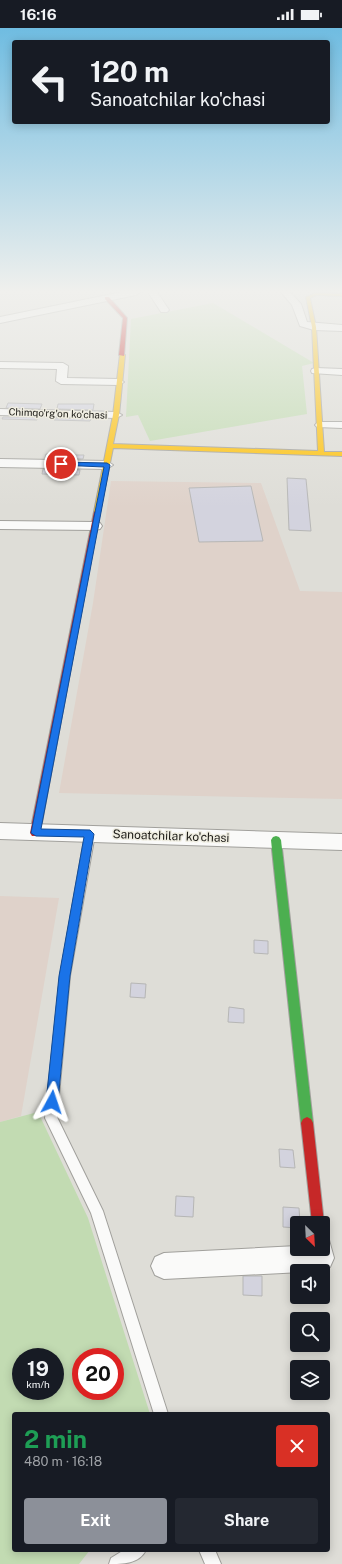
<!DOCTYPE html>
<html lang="en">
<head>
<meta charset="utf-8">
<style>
  body { margin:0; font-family:"Public Sans",sans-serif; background:#242831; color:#f1f3f6; height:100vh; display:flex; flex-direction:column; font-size:15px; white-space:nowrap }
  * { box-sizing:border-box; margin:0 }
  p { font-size:13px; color:#9ea1a6 }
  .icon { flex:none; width:22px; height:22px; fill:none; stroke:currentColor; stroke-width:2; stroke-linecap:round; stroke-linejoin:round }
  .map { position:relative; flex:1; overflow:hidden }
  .side { position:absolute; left:12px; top:1384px; width:318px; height:140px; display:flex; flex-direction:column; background:#171b24; border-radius:4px; box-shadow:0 2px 10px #0003 }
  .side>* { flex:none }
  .guide { position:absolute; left:12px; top:12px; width:318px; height:84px; border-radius:4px; box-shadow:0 2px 10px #0003; background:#171b24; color:#f1f3f6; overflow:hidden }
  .needle { width:26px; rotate:156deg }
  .fabs { position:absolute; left:290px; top:1188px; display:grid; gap:8px }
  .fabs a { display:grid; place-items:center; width:40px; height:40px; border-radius:4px; background:#171b24; box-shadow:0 2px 10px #0003; font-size:20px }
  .speed { position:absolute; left:12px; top:1320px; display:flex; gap:8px; font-size:20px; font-weight:700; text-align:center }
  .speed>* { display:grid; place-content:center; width:52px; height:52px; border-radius:50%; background:#171b24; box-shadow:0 2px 10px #0003; line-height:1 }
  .speed small { font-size:10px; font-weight:400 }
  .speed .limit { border:6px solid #d22; background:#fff; color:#111 }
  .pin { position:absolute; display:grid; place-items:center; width:34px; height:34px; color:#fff; margin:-17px; border:2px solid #fff; border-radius:50%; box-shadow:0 1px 4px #0007 }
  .me { position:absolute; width:44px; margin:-22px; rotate:5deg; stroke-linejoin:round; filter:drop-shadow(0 0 3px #0008) }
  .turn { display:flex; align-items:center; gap:14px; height:84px; padding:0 12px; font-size:18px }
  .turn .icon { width:52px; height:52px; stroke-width:2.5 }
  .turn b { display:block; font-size:28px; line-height:34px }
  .round { display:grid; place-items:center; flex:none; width:42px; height:42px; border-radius:4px; background:#242831 }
  .overview { display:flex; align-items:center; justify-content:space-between; height:68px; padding:0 12px }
  h1 { font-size:24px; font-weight:700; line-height:30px; color:#1e9e55 }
  .action { display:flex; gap:8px; margin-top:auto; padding:8px 12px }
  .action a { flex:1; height:46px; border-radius:4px; background:#8c9099; color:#fff; font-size:16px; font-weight:700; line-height:46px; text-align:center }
  .action a+a { background:#242831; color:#f1f3f6 }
  .status { display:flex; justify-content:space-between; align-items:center; height:28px; padding:0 20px; background:#171b24; direction:ltr }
  .status svg { height:11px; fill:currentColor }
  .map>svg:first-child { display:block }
  .industrial { fill:#dfd2ca }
  .green { fill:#c2dbb2; fill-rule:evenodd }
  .building { fill:#d3d3de; stroke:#b6b6b5 }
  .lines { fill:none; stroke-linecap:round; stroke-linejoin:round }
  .lane-casing { stroke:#a1a09c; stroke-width:2 }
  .street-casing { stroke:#a1a09c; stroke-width:2 }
  .fast-casing { stroke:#a1a09c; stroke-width:2 }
  .slow-casing { stroke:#a1a09c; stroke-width:2 }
  .jam-casing { stroke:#a1a09c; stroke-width:2 }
  .lane { fill:#fafaf9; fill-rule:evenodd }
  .street { fill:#fafaf9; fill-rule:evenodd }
  .fast { fill:#4caf50; fill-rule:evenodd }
  .slow { fill:#ffc107; fill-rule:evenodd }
  .jam { fill:#c62828; fill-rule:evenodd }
  .route { fill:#1a73e8; stroke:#114b97 }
  .labels { text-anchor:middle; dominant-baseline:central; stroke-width:3; stroke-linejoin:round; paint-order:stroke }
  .far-street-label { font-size:10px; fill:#1b1a16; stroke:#efede1 }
  .street-label { font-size:12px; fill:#1b1a16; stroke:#efede1 }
</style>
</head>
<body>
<div class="status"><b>16:16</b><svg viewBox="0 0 49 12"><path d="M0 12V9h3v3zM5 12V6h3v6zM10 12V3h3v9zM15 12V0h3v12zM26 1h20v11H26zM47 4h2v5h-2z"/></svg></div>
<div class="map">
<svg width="342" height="1536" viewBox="0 0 342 1536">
  <rect width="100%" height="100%" fill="#deddd7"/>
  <path class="industrial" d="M111 453 261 455 300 563 342 564V771L59 765 93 575Z
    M0 868 59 870 21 1088 0 1094Z"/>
  <path class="green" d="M213 275 314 335 302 338 307 386 150 413 138 387 126 389 131 291Z
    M38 1084 88 1190 150 1386H14V1522H90L79 1536H0V1094ZM21 1329H55V1363H21ZM81 1329H115V1363H81Z"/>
  <path class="building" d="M8 375 42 376 40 381 6 380Z
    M58 376H94L93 382 57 381Z
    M3 389H37V392L2 391Z
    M55 390 91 391 90 393 54 392Z
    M46 426 73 427H84L83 431 45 430Z
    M43 441 80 442 79 447 42 446Z
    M287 450 306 451 311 503 289 502Z
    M251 458 263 513 199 514 189 460Z
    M254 912 268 913V926L254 925Z
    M131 955 146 956 145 970 130 969Z
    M229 979 244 981V995L228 994Z
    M279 1121 293 1122 295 1140 280 1139Z
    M176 1168 194 1169 193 1189 175 1188Z
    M283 1179 299 1180 300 1195H297V1200L283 1199Z
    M243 1248H262V1268L243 1267Z"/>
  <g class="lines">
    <g class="lane-casing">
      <path id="lane" d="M90 802 93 803 95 806 70 948 57 1089 103 1183 168 1386H154L91 1185 45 1090 60 948 85 806 87 803Z
        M124 1522H146C139 1536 123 1536 109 1536L111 1530Z
        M199 1522H215L221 1536H205Z"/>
    </g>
    <g class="street-casing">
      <path id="street" d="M122 264H140L136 267 0 295V289Z
        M148 264H157L169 282 167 284H161Z
        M281 264H290L301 276 307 294 342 297V303L314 302 300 298 292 277Z
        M0 334 63 335 68 338 67 350 119 351 124 354 119 357 61 356 56 353 57 341 0 340Z
        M316 340 342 341V347L312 345 311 343 312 341Z
        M0 381 116 384 122 387 116 390 0 387Z
        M321 394H342V400L317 399 315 397 317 395Z
        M0 431 107 433 113 437 107 441 0 439Z
        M0 493 95 494 100 495 102 498 100 501 95 502 0 501Z
        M0 795 342 806V822L0 811Z
        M323 1209 329 1212 334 1230 330 1239 321 1243 164 1251 155 1247 151 1238 155 1229 164 1225 297 1218V1221H323Z"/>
    </g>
    <g class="fast-casing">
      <path id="fast" d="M276 808 279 809 281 812 313 1095 311 1099 307 1101 303 1099 301 1095 271 812 273 809Z"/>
    </g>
    <g class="slow-casing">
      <path id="slow" d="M316 265 342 266V268L316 267 310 270 316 299 324 424H342V428L113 420 100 484 95 485 94 484 113 387 120 326 125 327 119 387 113 416 318 423 312 299 306 269Z"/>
    </g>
    <g class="jam-casing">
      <path id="jam" d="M105 269H109L127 290 124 328 119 327 123 290 105 271Z
        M97 482 100 484 40 805 38 808H32L30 805 94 484Z
        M307 1089 311 1091 313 1095 324 1195 323 1198V1195H312L301 1095 303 1091Z"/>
    </g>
    <use href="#lane" class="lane"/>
    <use href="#street" class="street"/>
    <use href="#fast" class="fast"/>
    <use href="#slow" class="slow"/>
    <use href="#jam" class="jam"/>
  </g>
  <linearGradient id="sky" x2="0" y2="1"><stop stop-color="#6fbce1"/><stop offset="0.55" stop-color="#f0f0ed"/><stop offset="1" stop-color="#f0f0ed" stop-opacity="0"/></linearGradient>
  <rect width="342" height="479" fill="url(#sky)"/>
  <path class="route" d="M61 434 107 435 110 437 41 801 90 802 94 806 70 948 58 1074 56 1078 52 1080 48 1078 46 1074 59 948 84 809 36 808 31 805 104 439 59 437V435Z"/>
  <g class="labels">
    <g class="far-street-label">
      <text transform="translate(58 385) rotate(2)">Chimqo'rg'on ko'chasi</text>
    </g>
    <g class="street-label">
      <text transform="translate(171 808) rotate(2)">Sanoatchilar ko'chasi</text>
    </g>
  </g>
</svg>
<div class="fabs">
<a><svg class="needle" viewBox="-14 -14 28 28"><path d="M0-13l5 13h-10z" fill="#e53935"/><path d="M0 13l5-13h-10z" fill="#9ea1a6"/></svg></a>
<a><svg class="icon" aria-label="sound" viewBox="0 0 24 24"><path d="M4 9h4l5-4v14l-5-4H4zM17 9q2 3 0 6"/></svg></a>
<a><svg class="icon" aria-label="search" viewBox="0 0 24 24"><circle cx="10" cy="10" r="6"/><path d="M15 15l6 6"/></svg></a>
<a><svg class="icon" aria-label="layers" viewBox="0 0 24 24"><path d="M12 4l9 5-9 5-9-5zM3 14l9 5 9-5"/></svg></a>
</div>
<div class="speed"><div>19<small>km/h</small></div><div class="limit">20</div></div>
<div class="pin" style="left:61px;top:436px;background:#d93025"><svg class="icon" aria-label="arrive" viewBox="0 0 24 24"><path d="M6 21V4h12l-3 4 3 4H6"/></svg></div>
<svg class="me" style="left:52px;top:1074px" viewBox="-20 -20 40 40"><path d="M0-17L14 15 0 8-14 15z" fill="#1a73e8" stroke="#fff" stroke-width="4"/></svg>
<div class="guide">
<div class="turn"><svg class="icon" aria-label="left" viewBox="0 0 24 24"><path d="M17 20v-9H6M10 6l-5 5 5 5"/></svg><div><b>120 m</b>Sanoatchilar ko'chasi</div></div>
</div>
<section class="side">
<div class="overview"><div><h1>2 min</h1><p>480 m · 16:18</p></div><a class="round" style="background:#d93025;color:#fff"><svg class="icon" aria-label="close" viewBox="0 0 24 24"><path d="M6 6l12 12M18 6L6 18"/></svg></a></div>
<div class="action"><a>Exit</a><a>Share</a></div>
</section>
</div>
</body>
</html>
